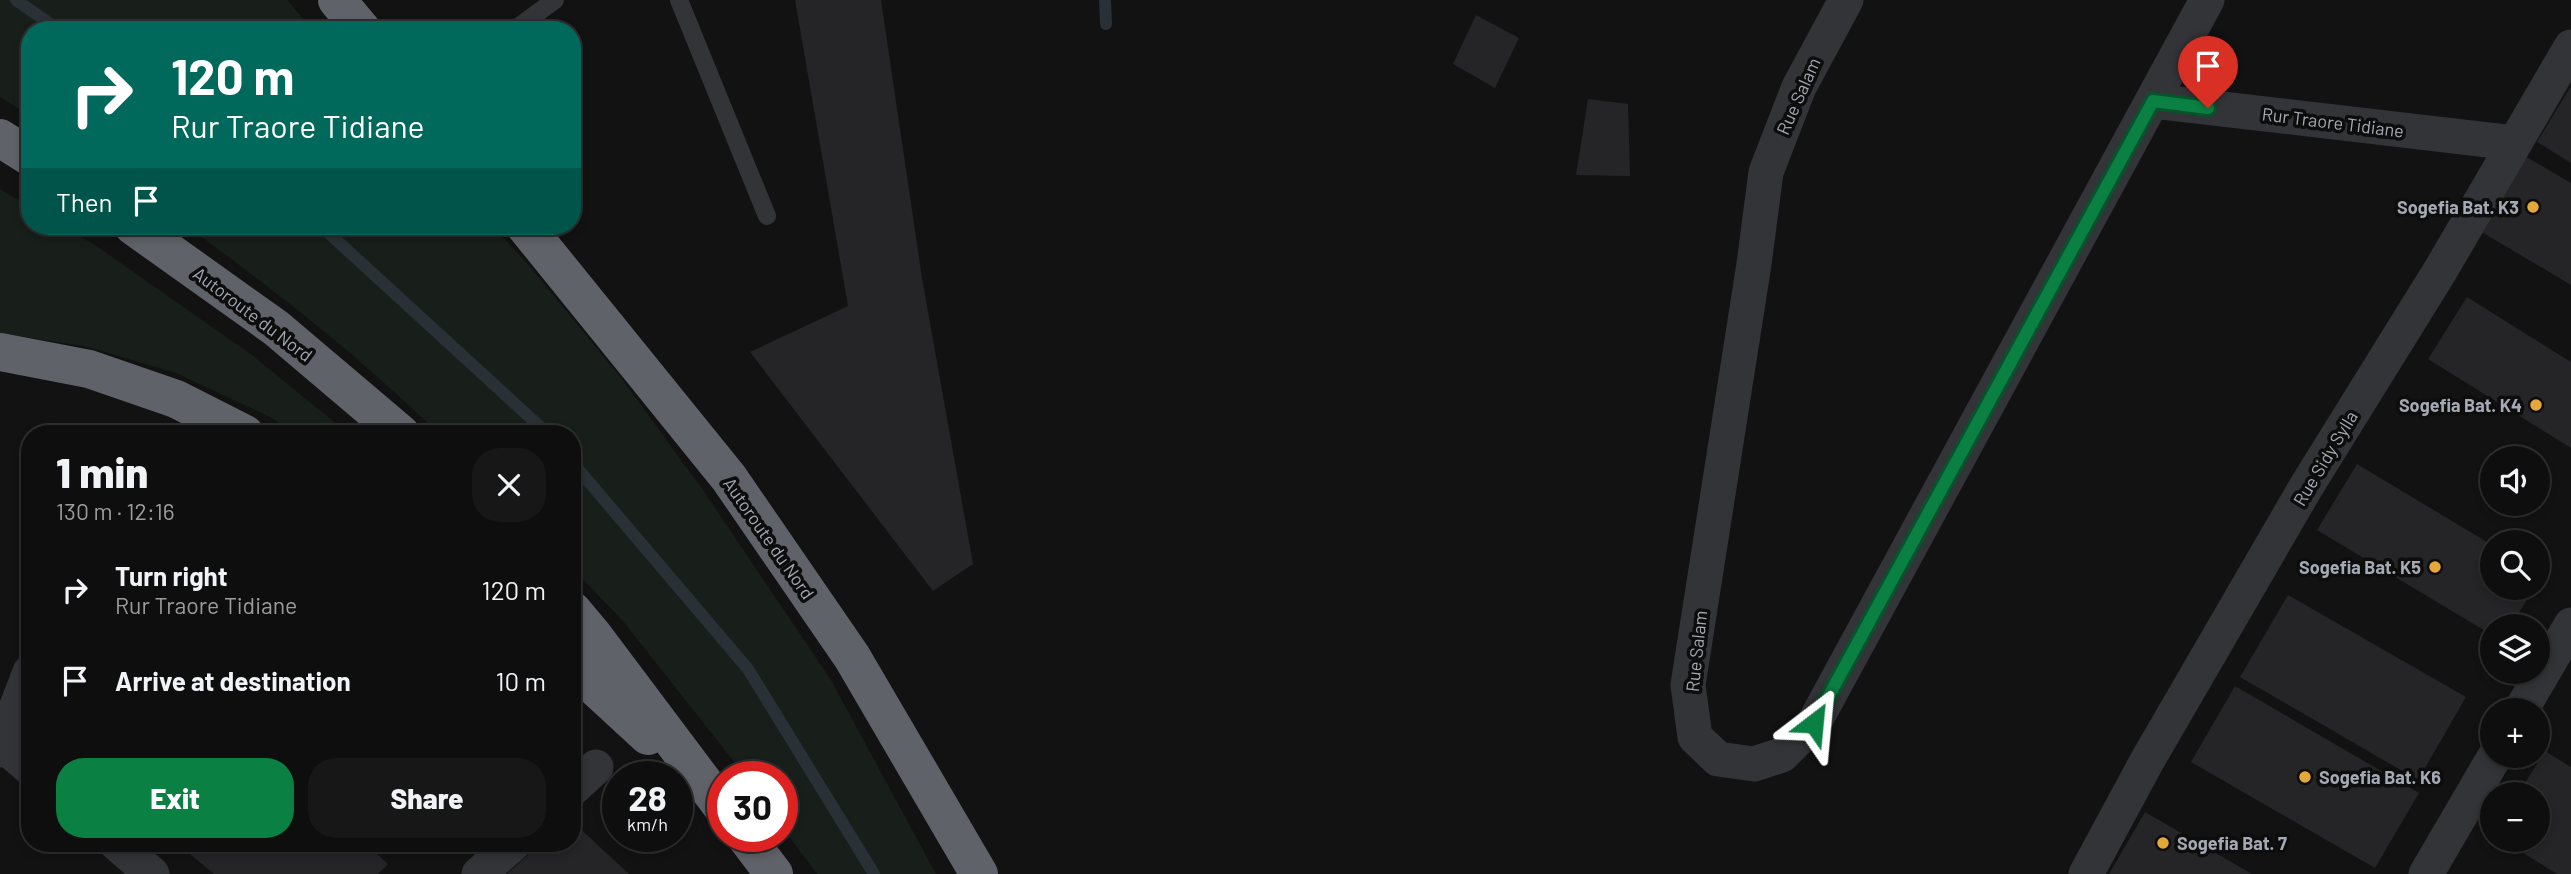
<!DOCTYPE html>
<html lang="en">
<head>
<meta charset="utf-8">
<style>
  body { margin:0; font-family:Barlow,sans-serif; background:#171717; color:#f1f3f6; height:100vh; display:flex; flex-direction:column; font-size:26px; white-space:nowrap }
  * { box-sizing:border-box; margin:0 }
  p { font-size:23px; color:#9b9c9e }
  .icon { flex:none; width:38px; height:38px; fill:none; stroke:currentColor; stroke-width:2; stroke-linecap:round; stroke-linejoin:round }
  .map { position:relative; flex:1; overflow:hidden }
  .side { position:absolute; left:21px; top:425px; width:560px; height:427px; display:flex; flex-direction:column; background:#0e0e0e; border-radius:28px; box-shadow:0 4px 10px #0003,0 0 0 2px #2e2e2e }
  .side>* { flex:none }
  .guide { position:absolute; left:21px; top:21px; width:560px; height:214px; border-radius:28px; box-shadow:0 4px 10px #0003,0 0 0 2px #2e2e2e; background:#00695c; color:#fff; overflow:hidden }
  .fabs { position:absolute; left:2480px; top:446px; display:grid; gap:14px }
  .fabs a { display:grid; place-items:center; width:70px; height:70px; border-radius:50%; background:#0e0e0e; box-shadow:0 4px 10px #0003,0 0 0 2px #2e2e2e; font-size:35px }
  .speed { position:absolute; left:602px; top:761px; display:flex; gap:14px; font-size:35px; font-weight:700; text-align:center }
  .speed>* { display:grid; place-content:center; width:91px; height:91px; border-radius:50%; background:#0e0e0e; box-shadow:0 4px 10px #0003,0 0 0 2px #2e2e2e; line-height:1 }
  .speed small { font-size:18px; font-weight:400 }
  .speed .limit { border:10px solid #d22; background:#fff; color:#111 }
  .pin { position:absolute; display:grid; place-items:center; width:60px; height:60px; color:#fff; margin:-72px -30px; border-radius:50% 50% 50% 0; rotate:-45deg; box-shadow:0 0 7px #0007 }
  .pin .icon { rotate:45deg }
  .me { position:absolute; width:77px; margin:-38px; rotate:29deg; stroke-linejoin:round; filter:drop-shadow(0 0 5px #0008) }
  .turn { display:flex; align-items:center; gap:24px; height:147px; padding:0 35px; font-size:32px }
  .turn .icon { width:91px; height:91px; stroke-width:2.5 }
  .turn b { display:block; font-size:49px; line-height:60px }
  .then { display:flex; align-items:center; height:66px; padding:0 35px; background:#0003; gap:14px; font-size:26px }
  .round { display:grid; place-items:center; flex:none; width:74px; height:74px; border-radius:28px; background:#171717 }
  .headline { display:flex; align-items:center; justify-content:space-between; height:119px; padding:0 35px }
  h1 { font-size:42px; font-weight:800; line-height:52px }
  .cta { display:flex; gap:14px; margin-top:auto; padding:14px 35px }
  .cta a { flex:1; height:80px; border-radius:28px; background:#0b8043; color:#fff; font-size:28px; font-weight:800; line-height:80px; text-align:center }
  .cta a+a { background:#171717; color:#f1f3f6 }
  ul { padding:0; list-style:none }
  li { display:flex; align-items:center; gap:21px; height:91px; padding:0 35px }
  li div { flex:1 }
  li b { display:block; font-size:26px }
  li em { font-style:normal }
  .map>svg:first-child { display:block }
  .green { fill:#181e19 }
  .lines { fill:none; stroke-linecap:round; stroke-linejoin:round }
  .stream { stroke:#293136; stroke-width:12 }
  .building { fill:#252527 }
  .service { stroke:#333438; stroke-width:18 }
  .minor { stroke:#333438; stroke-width:35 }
  .motorway { stroke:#606269; stroke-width:38 }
  .route-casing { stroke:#07532c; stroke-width:18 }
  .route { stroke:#0b8043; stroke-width:12 }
  .poi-dot { fill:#e4a739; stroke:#0d0d0e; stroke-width:2.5 }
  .labels { text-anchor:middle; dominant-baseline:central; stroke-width:7; stroke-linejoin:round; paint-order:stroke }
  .street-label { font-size:18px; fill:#a4a9b3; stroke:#0d0d0e }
  .poi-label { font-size:18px; font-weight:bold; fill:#a4a9b3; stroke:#0d0d0e; text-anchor:end }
</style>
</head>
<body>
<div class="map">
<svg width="2571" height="874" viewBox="0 0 2571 874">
  <rect width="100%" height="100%" fill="#121213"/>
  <path class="green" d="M0 0H287L313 30H30V116L0 97Z
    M0 189 30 207V226H62L95 245 252 355 349 434H296L270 417 176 373 88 347 0 333Z
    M187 226H492L527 263 622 379 705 493 831 680 936 874H817L782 827V777H746L623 621 572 568V434H439C361 357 275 291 187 226Z"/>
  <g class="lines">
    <path class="stream" d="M16 0 59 30
      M1105 0 1106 24
      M321 226 548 434
      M572 462 748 669 874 874"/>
  </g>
  <path class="building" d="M795 0H881L922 278 973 564 933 591 750 352 848 306Z
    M1476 15 1519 38 1495 88 1453 64Z
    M2571 86V163L2537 142Z
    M1588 99 1628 104 1630 176 1576 175Z
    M2525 156 2571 183V285L2480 231Z
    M2467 297 2571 362V448L2428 359Z
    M2357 464 2492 545V588H2534L2511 626H2492V635L2317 530Z
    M2288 595 2466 697 2418 780 2240 677Z
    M2235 686 2419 793 2375 868 2191 762Z
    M2545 751 2571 767V874H2557L2502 840H2538V794H2518Z
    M2145 812 2252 874H2109Z
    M572 821 629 874H507L540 844H572Z
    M178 844H366L388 864 378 874H214Z"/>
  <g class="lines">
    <path class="service" d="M679 0 767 216
      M514 30 555 0"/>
    <path class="minor" d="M1846 0 1799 87 1766 172 1754 264 1688 685 1695 737 1718 759 1754 764 1782 755 1814 723 2207 0
      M2153 101 2514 143
      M2521 710 2571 625
      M2 744 30 768
      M0 750 30 672
      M572 789 596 767
      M117 844 152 874
      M479 874 513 844
      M2086 874 2147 761 2306 487 2440 271 2571 47
      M2426 874 2495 756"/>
    <path class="motorway" d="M337 0 362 30
      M0 138 30 157
      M133 226 276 328 401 434
      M525 226 729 478 852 657 979 874
      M0 352 89 369 176 399 245 434
      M572 610 593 635 723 808
      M572 666 648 736
      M745 836 774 874"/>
  </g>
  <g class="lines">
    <g class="route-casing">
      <path id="route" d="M1814 723 2153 101 2208 108"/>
    </g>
    <use href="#route" class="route"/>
  </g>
  <g class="poi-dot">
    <circle cx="2533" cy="207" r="7"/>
    <circle cx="2536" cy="405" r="7"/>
    <circle cx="2435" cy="567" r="7"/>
    <circle cx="2305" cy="777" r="7"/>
    <circle cx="2163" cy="843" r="7"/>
  </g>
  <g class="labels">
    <g class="street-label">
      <text transform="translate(1798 96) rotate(-66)">Rue Salam</text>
      <text transform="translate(2333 122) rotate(7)">Rur Traore Tidiane</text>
      <text transform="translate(253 314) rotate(37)">Autoroute du Nord</text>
      <text transform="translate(2325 458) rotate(-59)">Rue Sidy Sylla</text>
      <text transform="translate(769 538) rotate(55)">Autoroute du Nord</text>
      <text transform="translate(1696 651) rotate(-84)">Rue Salam</text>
    </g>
    <g class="poi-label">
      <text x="2519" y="207">Sogefia Bat. K3</text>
      <text x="2522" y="405">Sogefia Bat. K4</text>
      <text x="2421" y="567">Sogefia Bat. K5</text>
      <text x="2319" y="777" text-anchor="start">Sogefia Bat. K6</text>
      <text x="2177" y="843" text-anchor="start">Sogefia Bat. 7</text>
    </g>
  </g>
</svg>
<div class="fabs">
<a><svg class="icon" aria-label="sound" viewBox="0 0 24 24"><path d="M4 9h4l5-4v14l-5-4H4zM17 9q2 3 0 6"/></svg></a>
<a><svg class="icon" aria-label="search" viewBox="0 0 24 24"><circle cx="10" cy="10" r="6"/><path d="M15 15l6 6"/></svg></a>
<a><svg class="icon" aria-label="layers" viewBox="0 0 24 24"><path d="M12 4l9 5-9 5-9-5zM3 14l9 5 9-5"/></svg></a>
<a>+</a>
<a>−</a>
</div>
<div class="speed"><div>28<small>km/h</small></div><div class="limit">30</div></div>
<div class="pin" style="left:2208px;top:108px;background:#d93025"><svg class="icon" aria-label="arrive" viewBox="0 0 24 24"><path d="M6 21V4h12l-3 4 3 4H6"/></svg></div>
<svg class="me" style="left:1814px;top:723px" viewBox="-20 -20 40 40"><path d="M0-17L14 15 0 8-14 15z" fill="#0b8043" stroke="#fff" stroke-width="4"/></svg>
<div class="guide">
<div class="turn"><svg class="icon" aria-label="right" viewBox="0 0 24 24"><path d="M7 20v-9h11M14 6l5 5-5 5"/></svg><div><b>120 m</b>Rur Traore Tidiane</div></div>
<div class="then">Then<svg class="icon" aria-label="arrive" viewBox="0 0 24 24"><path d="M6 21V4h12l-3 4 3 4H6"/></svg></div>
</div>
<section class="side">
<div class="headline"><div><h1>1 min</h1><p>130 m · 12:16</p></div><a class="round"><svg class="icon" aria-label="close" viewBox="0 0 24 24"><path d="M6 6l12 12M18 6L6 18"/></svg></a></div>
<ul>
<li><svg class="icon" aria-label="right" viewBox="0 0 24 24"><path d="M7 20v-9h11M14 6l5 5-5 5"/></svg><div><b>Turn right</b><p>Rur Traore Tidiane</p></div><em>120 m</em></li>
<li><svg class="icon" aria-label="arrive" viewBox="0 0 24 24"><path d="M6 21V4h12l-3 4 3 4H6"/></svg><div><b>Arrive at destination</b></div><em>10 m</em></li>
</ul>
<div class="cta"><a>Exit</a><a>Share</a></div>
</section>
</div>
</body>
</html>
